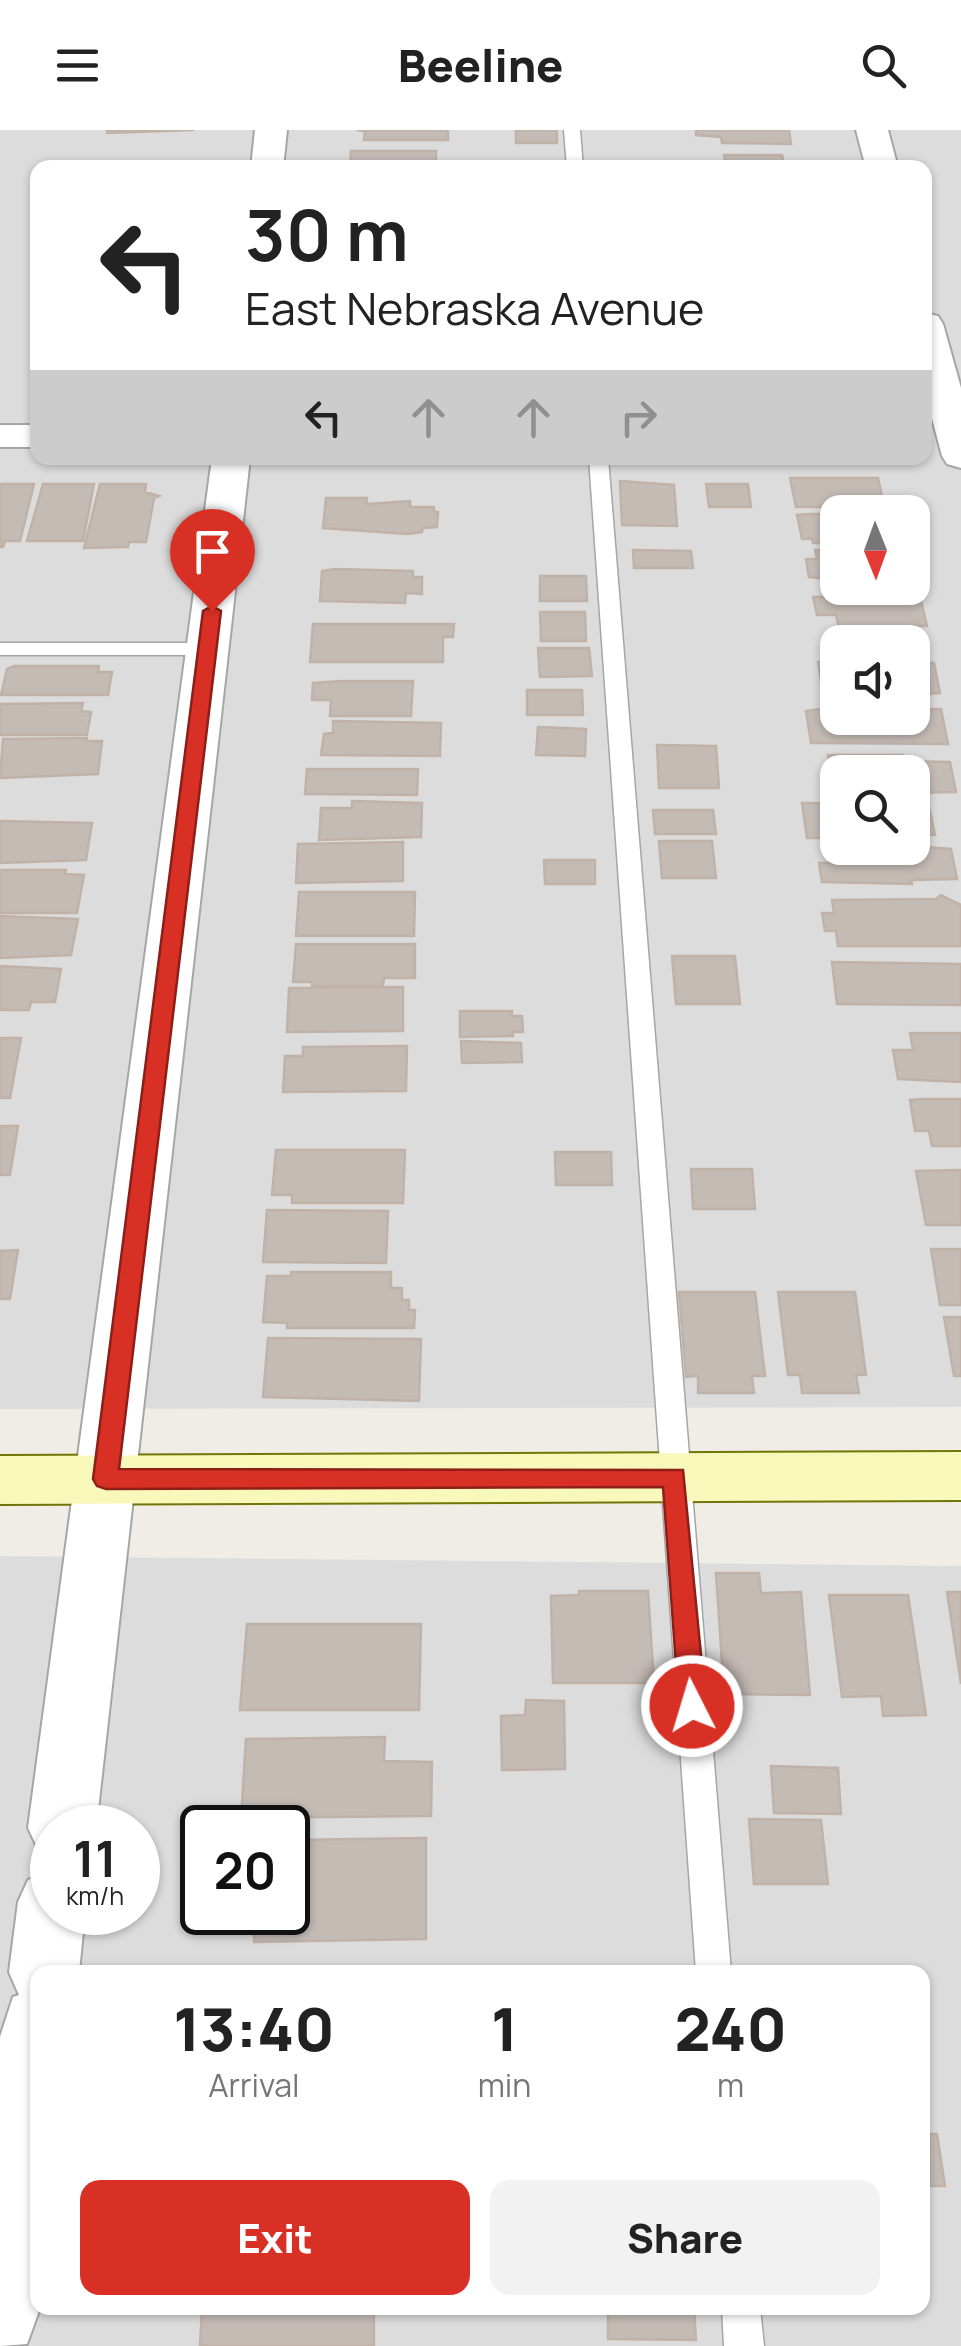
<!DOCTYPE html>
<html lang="en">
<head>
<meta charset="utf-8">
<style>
  body { margin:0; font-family:Manrope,sans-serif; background:#f2f2f2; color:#222; height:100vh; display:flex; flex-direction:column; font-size:38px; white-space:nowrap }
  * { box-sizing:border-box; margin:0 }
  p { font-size:32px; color:#767676 }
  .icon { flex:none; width:55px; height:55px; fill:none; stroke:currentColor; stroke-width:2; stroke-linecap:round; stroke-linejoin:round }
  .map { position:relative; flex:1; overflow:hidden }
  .drawer { position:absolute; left:30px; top:1835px; width:900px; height:350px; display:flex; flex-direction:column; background:#fff; border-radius:20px; box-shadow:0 2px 8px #0004 }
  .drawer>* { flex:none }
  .guide { position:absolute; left:30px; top:30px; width:902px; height:305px; border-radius:20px; box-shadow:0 2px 8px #0004; background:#fff; color:#222; overflow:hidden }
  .needle { width:65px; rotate:179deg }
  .controls { position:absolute; left:820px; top:365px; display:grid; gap:20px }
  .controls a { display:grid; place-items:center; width:110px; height:110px; border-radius:20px; background:#fff; box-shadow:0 2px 8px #0004; font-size:50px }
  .speed { position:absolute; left:30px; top:1675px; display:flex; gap:20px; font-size:50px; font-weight:700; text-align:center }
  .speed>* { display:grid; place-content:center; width:130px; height:130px; border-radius:50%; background:#fff; box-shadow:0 2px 8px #0004; line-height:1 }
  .speed small { font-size:25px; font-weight:400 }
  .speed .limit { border:5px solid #111; border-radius:15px; background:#fff; color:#111 }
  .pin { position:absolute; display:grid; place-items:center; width:85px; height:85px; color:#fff; margin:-102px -42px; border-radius:50% 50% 50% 0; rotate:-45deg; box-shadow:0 0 10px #0007 }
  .pin .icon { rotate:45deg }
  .me { position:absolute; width:110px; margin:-55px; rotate:355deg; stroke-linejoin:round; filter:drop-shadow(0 0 8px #0008) }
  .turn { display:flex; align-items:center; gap:35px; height:210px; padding:0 50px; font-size:45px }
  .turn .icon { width:130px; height:130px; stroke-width:2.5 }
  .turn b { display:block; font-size:70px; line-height:85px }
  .lanes { display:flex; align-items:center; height:95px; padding:0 50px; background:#0003; justify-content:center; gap:50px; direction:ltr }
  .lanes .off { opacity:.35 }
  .eta { display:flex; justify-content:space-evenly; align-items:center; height:170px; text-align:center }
  .eta b { font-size:60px; font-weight:800; line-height:70px }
  .button { display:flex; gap:20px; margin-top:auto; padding:20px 50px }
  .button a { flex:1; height:115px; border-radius:20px; background:#d93025; color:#fff; font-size:40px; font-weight:800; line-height:115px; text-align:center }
  .button a+a { background:#f2f2f2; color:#222 }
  header { display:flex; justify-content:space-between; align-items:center; height:130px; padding:0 50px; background:#fff; font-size:45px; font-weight:800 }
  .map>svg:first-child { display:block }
  .residential { fill:#dddcdc; fill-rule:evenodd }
  .building { fill:#c4bbb5; stroke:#c1b2a8; stroke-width:2.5 }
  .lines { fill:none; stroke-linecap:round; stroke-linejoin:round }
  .lane-casing { stroke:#a6a6a6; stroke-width:3 }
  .street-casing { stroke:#a6a6a6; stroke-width:4 }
  .secondary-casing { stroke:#717607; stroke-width:4 }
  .lane { fill:#fff; fill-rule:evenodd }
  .street { fill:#fff; fill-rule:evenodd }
  .secondary { fill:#f9f8bb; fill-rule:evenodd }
  .route { fill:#d93025; stroke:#8d1f18; stroke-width:2.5 }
</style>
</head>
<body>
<header><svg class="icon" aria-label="menu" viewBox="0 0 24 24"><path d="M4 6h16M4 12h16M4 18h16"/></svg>Beeline<svg class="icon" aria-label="search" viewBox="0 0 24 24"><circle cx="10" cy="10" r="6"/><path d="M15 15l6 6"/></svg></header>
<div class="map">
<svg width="961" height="2216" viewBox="0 0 961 2216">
  <rect width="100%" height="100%" fill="#f0ece6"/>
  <path class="residential" d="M0 0H961V1277L0 1279ZM38 38H925V328H38ZM838 382H912V458H838ZM838 512H912V588H838ZM838 642H912V718H838Z
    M0 1426 961 1436V2216H0ZM52 1698H138V1782H52ZM202 1698H288V1782H202ZM38 1842H922V2178H38Z"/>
  <path class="building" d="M107 0H194L107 3Z
    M357 0H448V10H364L365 1Z
    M516 0H557V13H516Z
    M696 0H789L791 14 722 13 721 7 696 5Z
    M351 21H436V38H362L350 35Z
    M724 25H782L785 38H721L726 35Z
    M790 348H878L882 366H877L879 377H796Z
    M620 351 674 355 677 396 622 395Z
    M0 354H34L20 411H5L3 417H0Z
    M43 354H94L83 411H27Z
    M100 354H146L145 362 159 366 154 368 146 412H129L128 417 84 418Z
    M706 354H748L751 377H709Z
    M326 368H367L366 374 410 371V377H434V382H438L437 397 422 398V402L408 404 323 398Z
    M809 384H838V413H813L812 409H802L797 385Z
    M633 420 691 421 693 438H634Z
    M815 420H838V450L809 447 806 429H817Z
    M335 439 413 441V447H422V464L406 463 405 473 320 471 322 441Z
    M540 446H586L587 471H540Z
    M904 465 905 471H921L927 496H910L912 503H840L836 485H817L813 467Z
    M540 482H585L586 511H541Z
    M313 494H454L453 507H443V532H310Z
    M538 518H589L592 546 540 547Z
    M818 532H838V565H823Z
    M912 532 934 533 940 563 912 565Z
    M14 536H99L98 542H112L108 565H1L7 539Z
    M341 551H413L411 586H330L331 570H312L313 553Z
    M527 560H582L583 585H527Z
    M83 573 81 581 91 582 87 605H0V574Z
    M821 579H838V588H912V579H941L948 614 811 613 806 581Z
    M333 591 441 593 440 626 321 625 324 604 333 603Z
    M538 597 586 599 585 626 536 625Z
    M87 608V611H102L98 644 0 648 3 609Z
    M657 615 716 616 719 658H659Z
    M828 625H903L904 631 950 632 956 662 912 663V642H838V662H833Z
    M307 639H418L417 665 305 664Z
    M352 671 422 673 421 707 319 710 321 678H352Z
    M912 672H928L935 705H912Z
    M802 673H838V708H807Z
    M653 680H713L716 704H655Z
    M0 691 92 693 86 730 0 733Z
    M659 711H712L716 748H662Z
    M403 712V751L296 753 298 714Z
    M912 716 951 719 957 749 911 750 912 754 822 752 819 733H833L830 717Z
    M544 730H595V754H545Z
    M0 740H66L65 744 84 745 77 783H0Z
    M299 762H415L414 806H296Z
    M941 765 961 775V816H838L836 801H825L822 783H834L832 770 936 769Z
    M0 786 78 789 71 825 0 828Z
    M296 814H415V848H384L383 856H312V852H293Z
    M672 826H735L740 874H676Z
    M832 832 961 834V875L837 874Z
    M0 836 61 839 55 872H31L29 880H0Z
    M403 857V901L287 902 289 858Z
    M460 881H512V886H522L523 902H513V906L460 907Z
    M910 903H961V952L898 949 893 920H913Z
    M0 908H21L10 968H0Z
    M461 911 521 913 522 932 462 933Z
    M407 916 406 961 283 962 285 926H303V917Z
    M922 969H961V1016H932L929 1001H915L910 970Z
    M0 996H18L10 1045H0Z
    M276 1020H405L403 1073H292V1065H272Z
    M555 1022H611L612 1055H556Z
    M691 1039H752L755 1079H693Z
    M961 1040V1095H926L916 1041Z
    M267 1080 388 1081 386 1133 263 1132Z
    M931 1119H961V1175H940Z
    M18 1120 10 1169H0V1121Z
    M291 1142H391V1158H402V1170H409V1180H415L414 1198H287V1193L263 1192 267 1146H291Z
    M679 1162H755L765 1246H752L754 1263H698V1246L686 1247Z
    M778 1162H855L866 1245H856L859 1263H802L800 1245H788Z
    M944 1187H961V1246H954Z
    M268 1208 421 1209 419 1271 263 1267Z
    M716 1443H759L761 1463 801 1462 810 1565 724 1564Z
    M579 1461H648L654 1553H553L551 1466 579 1465Z
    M947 1462H961V1554Z
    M829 1465H908L926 1585 883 1586 881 1566 842 1567Z
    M247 1494H421L419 1580H240Z
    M526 1570 564 1571 565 1639 502 1640 501 1586 525 1585Z
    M385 1607 384 1631 432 1632 431 1686 241 1688 246 1609Z
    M771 1636 838 1638 841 1684 774 1683Z
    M749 1689 821 1690 828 1754H754Z
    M426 1708V1809L254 1812 255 1782H288V1710Z
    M922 2004H937L945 2056H922Z
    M202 2178H356V2181H374V2216H200Z
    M608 2178H694L696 2210 608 2209Z"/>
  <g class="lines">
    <g class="lane-casing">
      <path id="lane" d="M564 0H580L583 38H567Z
        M589 328H608L731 1842H696Z
        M0 513H207L218 519 207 525H0Z
        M722 2178H760L764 2216H724Z"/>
    </g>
    <g class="street-casing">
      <path id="street" d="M255 0H287L283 38H251Z
        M856 0H888L898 38H866Z
        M925 183 938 186 943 194 961 258V338L947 334 942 326 925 262Z
        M0 295H38V317H0Z
        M212 328H250L96 1698H52V1725L38 1719 28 1698Z
        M52 1740V1782H85L79 1842H38L40 2178 27 2214 0 2216V1907L13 1867 19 1865 9 1842 18 1772 28 1750Z"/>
    </g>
    <g class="secondary-casing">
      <path id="secondary" d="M961 1322V1370L0 1374V1326Z"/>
    </g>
    <use href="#lane" class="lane"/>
    <use href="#street" class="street"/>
    <use href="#secondary" class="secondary"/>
  </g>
  <path class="route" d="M212 476 221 481 119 1339 683 1340 706 1576 702 1584 692 1587 683 1584 679 1576 663 1357 106 1359 97 1356 93 1349 203 481Z"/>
</svg>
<div class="controls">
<a><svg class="needle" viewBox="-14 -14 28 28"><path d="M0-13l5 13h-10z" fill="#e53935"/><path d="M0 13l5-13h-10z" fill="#767676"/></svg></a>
<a><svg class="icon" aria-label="sound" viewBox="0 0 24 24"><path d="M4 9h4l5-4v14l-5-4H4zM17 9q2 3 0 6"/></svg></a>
<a><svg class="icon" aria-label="search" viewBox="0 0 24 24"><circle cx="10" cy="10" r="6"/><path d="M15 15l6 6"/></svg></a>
</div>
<div class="speed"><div>11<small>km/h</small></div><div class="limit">20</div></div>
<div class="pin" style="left:212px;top:481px;background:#d93025"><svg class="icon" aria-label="arrive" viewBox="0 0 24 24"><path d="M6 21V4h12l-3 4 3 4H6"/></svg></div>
<svg class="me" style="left:692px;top:1576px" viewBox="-20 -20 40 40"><circle r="17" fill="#d93025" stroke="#fff" stroke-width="3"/><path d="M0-11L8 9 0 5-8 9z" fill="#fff"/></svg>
<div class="guide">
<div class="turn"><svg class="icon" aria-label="left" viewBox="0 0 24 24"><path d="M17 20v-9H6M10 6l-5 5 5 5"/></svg><div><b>30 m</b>East Nebraska Avenue</div></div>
<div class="lanes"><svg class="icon" aria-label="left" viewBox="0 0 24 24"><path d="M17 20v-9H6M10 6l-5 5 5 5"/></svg><svg class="icon off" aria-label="ahead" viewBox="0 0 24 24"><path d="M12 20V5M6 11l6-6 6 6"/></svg><svg class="icon off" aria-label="ahead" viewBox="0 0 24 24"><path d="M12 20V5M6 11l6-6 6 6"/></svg><svg class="icon off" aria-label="right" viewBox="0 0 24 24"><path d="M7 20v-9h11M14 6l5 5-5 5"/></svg></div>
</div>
<section class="drawer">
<div class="eta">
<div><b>13:40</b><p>Arrival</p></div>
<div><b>1</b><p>min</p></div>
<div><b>240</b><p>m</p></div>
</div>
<div class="button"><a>Exit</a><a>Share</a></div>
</section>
</div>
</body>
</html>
